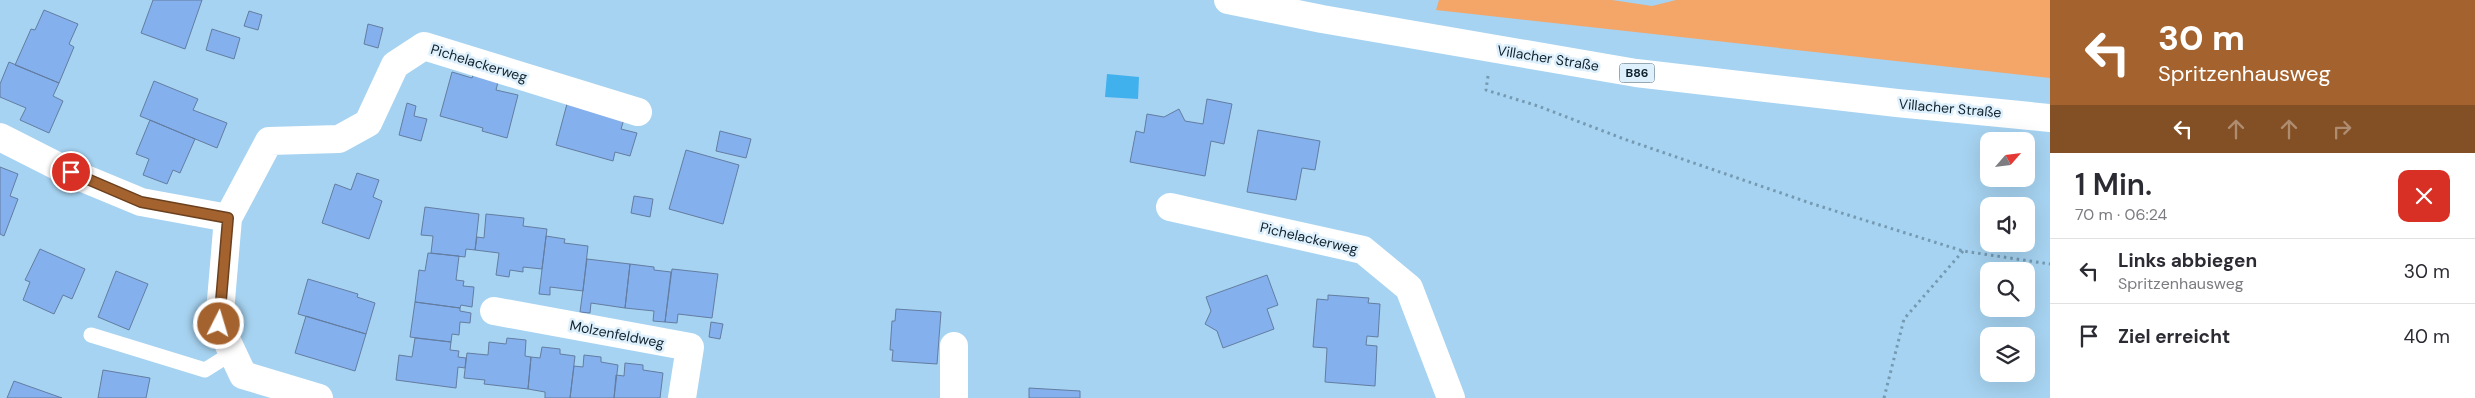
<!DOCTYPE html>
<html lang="de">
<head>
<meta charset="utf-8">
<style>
  body { margin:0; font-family:"DM Sans",sans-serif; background:#f7f7f7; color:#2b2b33; height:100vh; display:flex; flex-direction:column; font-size:19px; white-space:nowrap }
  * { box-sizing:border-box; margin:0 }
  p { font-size:16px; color:#7c7c81 }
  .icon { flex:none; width:28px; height:28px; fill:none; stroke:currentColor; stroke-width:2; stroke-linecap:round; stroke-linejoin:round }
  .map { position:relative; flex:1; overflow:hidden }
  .details { display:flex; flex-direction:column; background:#fff; width:425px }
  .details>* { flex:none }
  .top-card { background:#a4632e; color:#fff; overflow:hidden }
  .needle { width:32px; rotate:62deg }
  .tools { position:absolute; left:1980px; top:132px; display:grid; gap:10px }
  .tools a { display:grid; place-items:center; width:55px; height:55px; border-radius:10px; background:#fff; box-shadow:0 5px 20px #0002; font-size:25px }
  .pin { position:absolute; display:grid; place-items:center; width:42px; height:42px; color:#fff; margin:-21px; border:2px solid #fff; border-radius:50%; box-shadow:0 1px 5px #0007 }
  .me { position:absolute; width:55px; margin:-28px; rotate:5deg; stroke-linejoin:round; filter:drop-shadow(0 0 4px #0008) }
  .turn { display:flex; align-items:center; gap:18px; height:105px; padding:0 25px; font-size:22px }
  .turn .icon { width:65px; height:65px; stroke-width:2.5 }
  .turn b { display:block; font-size:35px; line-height:42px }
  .lanes { display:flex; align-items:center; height:48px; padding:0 25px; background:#0003; justify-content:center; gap:25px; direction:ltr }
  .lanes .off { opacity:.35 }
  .round { display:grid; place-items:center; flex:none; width:52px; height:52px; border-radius:10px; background:#f7f7f7 }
  .summary { display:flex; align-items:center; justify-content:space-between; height:85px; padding:0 25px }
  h1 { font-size:30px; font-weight:600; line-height:38px }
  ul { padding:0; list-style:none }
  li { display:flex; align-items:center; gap:15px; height:65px; padding:0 25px; border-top:1px solid #e1e1e2 }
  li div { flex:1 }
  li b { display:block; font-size:19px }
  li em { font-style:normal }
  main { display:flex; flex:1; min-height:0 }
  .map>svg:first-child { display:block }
  .green { fill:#f4a568 }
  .water { fill:#41b1ee }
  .building { fill:#84b0ed; stroke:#637da1 }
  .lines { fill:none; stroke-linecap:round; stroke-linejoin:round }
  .path { stroke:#7599b1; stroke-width:3; stroke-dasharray:2.5 4; stroke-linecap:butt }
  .service { stroke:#fff; stroke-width:15 }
  .minor { stroke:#fff; stroke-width:28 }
  .primary { stroke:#fff; stroke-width:28 }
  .route-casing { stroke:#6b401e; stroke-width:12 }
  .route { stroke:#a4632e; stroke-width:9 }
  .labels { text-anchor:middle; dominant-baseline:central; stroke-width:5; stroke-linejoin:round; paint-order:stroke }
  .shield { fill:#def0fc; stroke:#4d5f6a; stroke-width:1 }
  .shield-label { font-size:12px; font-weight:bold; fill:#0f212c }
  .street-label { font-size:14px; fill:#0f212c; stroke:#def0fc }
</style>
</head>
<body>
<main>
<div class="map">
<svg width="2050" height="398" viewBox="0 0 2050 398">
  <rect width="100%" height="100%" fill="#a6d3f1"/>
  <path class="green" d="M1439 0H1612L1652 6 1676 0H2050V78L1436 10Z"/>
  <path class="water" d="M1107 74 1139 77 1138 99 1105 97Z"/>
  <path class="building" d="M153 0H202L185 49 141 33Z
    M44 10 78 24 69 44 74 47 59 83 15 65 31 29 35 30Z
    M249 11 262 15 258 30 244 26Z
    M368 24 383 28 378 48 364 44Z
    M212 29 240 38 234 59 206 50Z
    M9 62 59 83 53 96 63 101 49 133 20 120 26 108 0 97V84Z
    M452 72 472 78 474 72 499 78 496 90 518 95 507 138 482 131 483 128 440 116Z
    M154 81 198 99 193 110 227 123 217 148 140 116Z
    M1207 99 1232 104 1224 144 1211 141 1205 176 1130 162 1136 131 1144 133 1147 114 1164 117 1179 109 1185 121 1203 124Z
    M568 100 625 116 621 129 637 133 630 156 615 152 613 161 556 145Z
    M407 103 416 106 414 116 427 119 421 141 399 135Z
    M150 120 195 139 180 173 173 170 167 184 143 175 149 159 136 154Z
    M1258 130 1320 141 1315 170 1302 168 1296 200 1247 192Z
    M720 131 751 139 746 158 716 151Z
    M686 150 739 165 723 224 669 209Z
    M0 167 18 174 10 196 18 199 4 236 0 234Z
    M357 173 379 180 373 197 382 201 369 239 322 223 335 184 351 190Z
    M634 196 653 199 650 217 631 213Z
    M425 207 479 214 475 250 466 249 465 257 431 253 433 236 421 235Z
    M486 214 524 218 523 226 547 229 542 269 523 267V272L510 270 509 277 496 275 499 253 475 250 477 237 484 238Z
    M546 236 565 239 564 243 588 246 583 291 550 287V295L539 294Z
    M40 249 85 269 72 299 63 295 54 314 23 300 30 282 25 280Z
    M428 253 459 256 456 280 464 281 463 286 474 287 472 307 461 305 460 308 415 302 419 270 425 271Z
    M587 259 630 264 625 308 591 303 590 313 580 312Z
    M630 264 654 267V270L671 272 665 322 653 321 654 311 625 308Z
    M672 269 718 274 712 318 678 314 677 323 665 322Z
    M116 271 148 284 129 330 98 317Z
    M1267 275 1278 305 1267 309 1274 329 1223 348 1217 331 1205 324 1211 311 1206 297Z
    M308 279 358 294 357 297 375 303 366 334 298 314Z
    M1328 295 1369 298 1368 303 1380 304 1378 337 1367 336 1366 345 1377 346 1375 386 1325 382 1327 348 1313 347 1317 299 1328 300Z
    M415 302 460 308V311L471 313 470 323 460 322 459 335 452 334 451 342 410 337Z
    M896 309 941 312 937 364 892 361 893 350H890L892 321H895Z
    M306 316 366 334 355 371 295 353Z
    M711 322 723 324 720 339 709 337Z
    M415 338 451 342 450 350 459 351 458 357 466 358 465 368 458 367 456 388 396 380 399 355 412 357Z
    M507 338 526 340 525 356 531 357 528 389 484 384 485 380 464 378 467 353 488 355 489 342 506 344Z
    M542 347 560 349V354L575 356 570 398H545V392L528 389 531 357 540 358Z
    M584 355 601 357V362L618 365 614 398H570L574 366 583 367Z
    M625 363 643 365V370L663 373 660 398H614L616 375 624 376Z
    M103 370 150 378 146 398H98Z
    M14 381 62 398H7Z
    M1029 388 1080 391V398H1029Z"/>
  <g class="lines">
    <path class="path" d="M1488 76 1486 90 1538 106 1624 139 1813 204 1963 251 2050 264
      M1884 398 1904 319 1963 251"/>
    <path class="service" d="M91 335 205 370 232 353"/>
    <path class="minor" d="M0 137 71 173 141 202 228 218
      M1170 207 1363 250 1409 288 1451 398
      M494 311 690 347 682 398
      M954 346V398
      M319 398 243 375 219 324 228 218 269 141 339 139 368 123 395 65 424 46 638 112"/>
    <path class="primary" d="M1228 0 1322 19 1636 73 1897 103 2050 118"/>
  </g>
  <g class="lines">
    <g class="route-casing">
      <path id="route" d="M71 172 141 202 228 218 219 324"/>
    </g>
    <use href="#route" class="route"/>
  </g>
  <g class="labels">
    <rect class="shield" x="1619.5" y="63.5" width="35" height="19" rx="4"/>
    <g class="shield-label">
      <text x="1637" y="73">B86</text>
    </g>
    <g class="street-label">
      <text transform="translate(1548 58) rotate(9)">Villacher Straße</text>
      <text transform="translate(479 63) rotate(17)">Pichelackerweg</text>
      <text transform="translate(1950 108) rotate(5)">Villacher Straße</text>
      <text transform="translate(1309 238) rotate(13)">Pichelackerweg</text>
      <text transform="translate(617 334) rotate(11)">Molzenfeldweg</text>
    </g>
  </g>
</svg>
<div class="tools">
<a><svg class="needle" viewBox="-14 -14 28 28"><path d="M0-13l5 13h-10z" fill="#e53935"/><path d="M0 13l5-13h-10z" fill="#7c7c81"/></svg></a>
<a><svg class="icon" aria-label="sound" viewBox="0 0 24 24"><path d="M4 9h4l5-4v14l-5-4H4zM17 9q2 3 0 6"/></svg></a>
<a><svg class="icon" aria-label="search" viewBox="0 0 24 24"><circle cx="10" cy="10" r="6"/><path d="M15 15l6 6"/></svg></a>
<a><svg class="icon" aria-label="layers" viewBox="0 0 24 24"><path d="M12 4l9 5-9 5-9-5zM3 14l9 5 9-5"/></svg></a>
</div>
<div class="pin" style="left:71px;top:172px;background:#d93025"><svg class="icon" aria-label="arrive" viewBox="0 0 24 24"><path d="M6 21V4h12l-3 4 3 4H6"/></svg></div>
<svg class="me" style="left:219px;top:324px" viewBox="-20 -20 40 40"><circle r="17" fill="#a4632e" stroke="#fff" stroke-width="3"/><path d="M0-11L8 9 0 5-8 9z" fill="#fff"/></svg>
</div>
<section class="details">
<div class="top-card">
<div class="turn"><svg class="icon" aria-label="left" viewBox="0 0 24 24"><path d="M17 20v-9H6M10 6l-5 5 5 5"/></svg><div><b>30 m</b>Spritzenhausweg</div></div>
<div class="lanes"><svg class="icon" aria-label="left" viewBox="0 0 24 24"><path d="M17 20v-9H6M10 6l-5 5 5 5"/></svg><svg class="icon off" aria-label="ahead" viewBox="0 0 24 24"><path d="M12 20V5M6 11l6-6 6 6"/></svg><svg class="icon off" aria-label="ahead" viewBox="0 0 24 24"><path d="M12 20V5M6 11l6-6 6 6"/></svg><svg class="icon off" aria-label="right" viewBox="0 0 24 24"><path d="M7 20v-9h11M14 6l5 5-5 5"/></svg></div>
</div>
<div class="summary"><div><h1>1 Min.</h1><p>70 m · 06:24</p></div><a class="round" style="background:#d93025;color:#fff"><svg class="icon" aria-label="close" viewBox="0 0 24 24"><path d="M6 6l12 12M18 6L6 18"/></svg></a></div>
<ul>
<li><svg class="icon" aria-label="left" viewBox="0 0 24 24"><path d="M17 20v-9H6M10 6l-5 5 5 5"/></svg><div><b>Links abbiegen</b><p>Spritzenhausweg</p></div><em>30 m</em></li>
<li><svg class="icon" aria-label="arrive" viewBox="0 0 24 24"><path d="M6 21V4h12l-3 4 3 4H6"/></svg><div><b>Ziel erreicht</b></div><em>40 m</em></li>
</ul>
</section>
</main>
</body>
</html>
